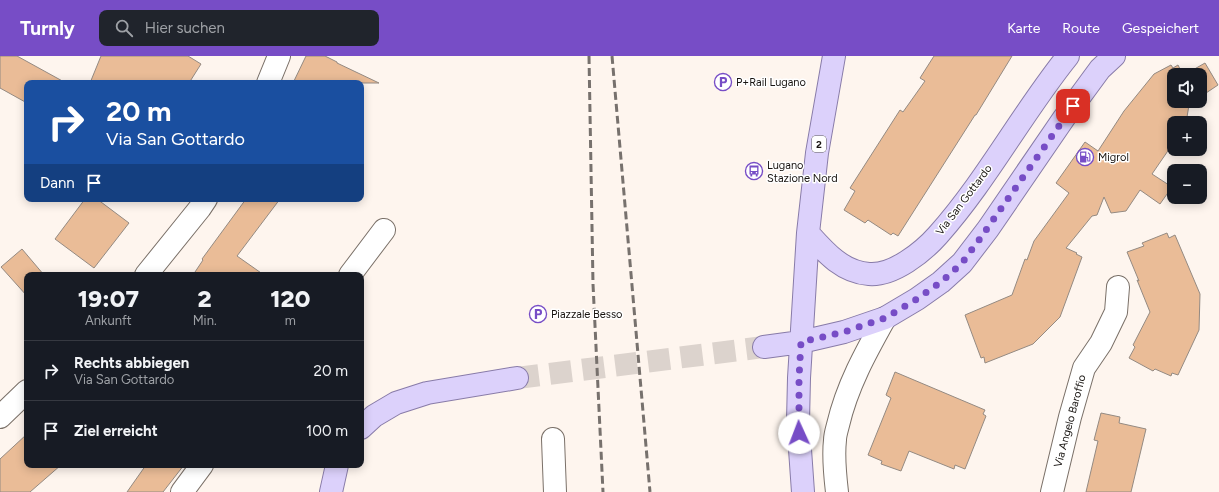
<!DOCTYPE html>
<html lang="de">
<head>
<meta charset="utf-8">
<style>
  body { margin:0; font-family:Figtree,sans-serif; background:#20242c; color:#f1f3f6; height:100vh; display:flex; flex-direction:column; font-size:15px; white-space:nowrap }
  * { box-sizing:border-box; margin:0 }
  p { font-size:13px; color:#9ea1a6 }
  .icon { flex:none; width:22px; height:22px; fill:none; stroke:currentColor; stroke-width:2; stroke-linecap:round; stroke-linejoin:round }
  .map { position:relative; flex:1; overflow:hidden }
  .sheet { position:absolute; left:24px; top:216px; width:340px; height:196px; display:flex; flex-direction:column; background:#171b24; border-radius:8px; box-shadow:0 2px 10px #0003 }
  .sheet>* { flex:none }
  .hud { position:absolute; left:24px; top:24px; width:340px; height:122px; border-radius:8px; box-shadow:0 2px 10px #0003; background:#1a4fa0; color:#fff; overflow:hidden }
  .fabs { position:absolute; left:1167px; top:12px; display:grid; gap:8px }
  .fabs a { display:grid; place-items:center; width:40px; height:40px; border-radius:8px; background:#171b24; box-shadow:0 2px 10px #0003; font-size:20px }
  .pin { position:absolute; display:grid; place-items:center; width:34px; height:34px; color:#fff; margin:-17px; border-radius:8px; box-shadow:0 2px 6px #0006 }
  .me { position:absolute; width:44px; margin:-22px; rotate:358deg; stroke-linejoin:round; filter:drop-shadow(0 0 3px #0008) }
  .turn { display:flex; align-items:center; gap:14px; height:84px; padding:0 16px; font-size:18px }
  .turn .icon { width:52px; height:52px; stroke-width:2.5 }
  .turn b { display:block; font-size:28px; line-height:34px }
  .then { display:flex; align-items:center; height:38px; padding:0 16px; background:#0003; gap:8px; font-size:15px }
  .eta { display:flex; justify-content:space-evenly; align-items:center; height:68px; text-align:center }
  .eta b { font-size:24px; font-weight:800; line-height:28px }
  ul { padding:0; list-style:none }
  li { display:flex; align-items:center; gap:12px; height:60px; padding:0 16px; border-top:1px solid #363941 }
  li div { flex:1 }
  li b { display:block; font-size:15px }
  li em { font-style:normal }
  header { display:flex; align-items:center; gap:24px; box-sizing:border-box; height:56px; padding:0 20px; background:#774dc6; color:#fff }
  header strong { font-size:19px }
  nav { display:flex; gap:22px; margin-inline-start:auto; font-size:14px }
  .search { width:280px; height:36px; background:#20242c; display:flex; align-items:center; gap:10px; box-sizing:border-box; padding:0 14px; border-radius:8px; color:#9ea1a6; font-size:15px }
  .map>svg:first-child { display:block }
  .building { fill:#eabc97; stroke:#948a82 }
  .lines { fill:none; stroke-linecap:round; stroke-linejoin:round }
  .major-tunnel { stroke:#dcd3cd; stroke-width:22; stroke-dasharray:22 11; stroke-linecap:butt }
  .minor-casing { stroke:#7a7068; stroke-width:24 }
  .major-casing { stroke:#887ba8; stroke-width:24 }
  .minor { stroke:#fff; stroke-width:22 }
  .major { stroke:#dcd1fb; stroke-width:22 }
  .rail { stroke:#77716d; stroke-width:3; stroke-dasharray:8 4; stroke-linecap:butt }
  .route { stroke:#774dc6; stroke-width:7; stroke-dasharray:0 12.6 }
  .labels { text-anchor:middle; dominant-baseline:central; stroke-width:3; stroke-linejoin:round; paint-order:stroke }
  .shield { fill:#fff; stroke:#5d5a58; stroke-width:1 }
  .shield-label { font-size:10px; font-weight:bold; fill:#181411 }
  .poi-label { font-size:11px; fill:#181411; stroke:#fff; text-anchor:start }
  .street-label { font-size:11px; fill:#181411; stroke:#fff }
</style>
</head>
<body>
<header>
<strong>Turnly</strong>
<div class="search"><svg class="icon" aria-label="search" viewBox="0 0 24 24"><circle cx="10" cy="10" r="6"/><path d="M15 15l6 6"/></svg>Hier suchen</div>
<nav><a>Karte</a><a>Route</a><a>Gespeichert</a></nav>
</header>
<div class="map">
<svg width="1219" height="436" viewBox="0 0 1219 436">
  <rect width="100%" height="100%" fill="#fef5ee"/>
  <path class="building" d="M0 0H17L66 27H27V47L0 32Z
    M101 0H188L201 8 189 27H90Z
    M306 0H325L337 6V7L379 27H293Z
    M934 0H1012L976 59H975L898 180 893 177 891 179 868 164 865 167 844 154 855 135 850 132 900 54 903 56 925 25 920 22Z
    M1205 7 1218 29 1200 41V19H1184Z
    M1171 9 1173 12 1178 9 1183 19H1174V45H1195L1189 49 1186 67H1174V86L1152 118 1172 131 1160 148 1140 134 1126 155 1111 157 1104 141 1097 159 1092 160 1066 192 1077 197 1076 198 1082 201 1060 261 1033 288 985 307 984 301 981 302 975 286 965 259 1012 239 1025 203 1027 204 1034 185 1069 137 1056 127 1085 86 1098 95 1124 55 1154 18Z
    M85 143H97L129 167 94 212 55 183Z
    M246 143H280L237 200 264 219H193L203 204 202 203Z
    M1167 177 1169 182 1175 179 1200 238 1199 274 1178 319 1172 317 1171 320 1155 313 1153 315 1129 302 1135 291 1133 289 1150 256 1137 224 1139 225 1127 196 1144 190 1142 187Z
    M22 193 44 219H27V240L1 211Z
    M895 316 985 354 983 358 986 360 965 413 955 409 954 413 909 395 901 415 881 408 882 405 868 399 891 342 886 339Z
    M1101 357 1120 361 1119 367 1146 373 1131 436H1086L1098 385 1094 384Z
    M27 378V409H61L30 436H0V403Z
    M146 409H184L163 436H127Z"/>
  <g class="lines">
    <path class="major-tunnel" d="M517 322 764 291"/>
    <g class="minor-casing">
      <path id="minor" d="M268 27 279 0
        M146 219 200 152 206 143
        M350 219 384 174
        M0 361 27 335
        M553 383 555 436
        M182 436 202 409
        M837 436C835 419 833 401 835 384 835 379 837 373 838 369 847 330 866 296 885 262
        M1052 436 1070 361 1084 312 1101 287 1116 256 1118 231"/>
    </g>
    <g class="major-casing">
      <path id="major" d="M808 177C825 196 842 216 869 218 893 220 923 196 938 179 987 124 1022 57 1068 0
        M764 291 801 286 844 276 885 262 917 243 941 226 962 207 988 173 1064 62 1100 13 1114 0
        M361 372 374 360 396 347 427 337 517 322
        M331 436 337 409
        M803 436 798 365 799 322 808 177 817 97 834 0"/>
    </g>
    <use href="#minor" class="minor"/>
    <use href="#major" class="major"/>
    <path class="rail" d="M589 0 593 228 603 436
      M612 0 650 436"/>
  </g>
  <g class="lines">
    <path class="route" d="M799 377V322L801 286 844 276 885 262 917 243 941 226 962 207 979 184 1073 50"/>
  </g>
  <defs>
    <g id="parking-ring" transform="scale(0.9)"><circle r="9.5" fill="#fff" stroke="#774dc6" stroke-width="1.5"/><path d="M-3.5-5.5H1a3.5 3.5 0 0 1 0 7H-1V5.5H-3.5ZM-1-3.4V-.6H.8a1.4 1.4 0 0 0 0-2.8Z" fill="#774dc6"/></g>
    <g id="fuel-ring" transform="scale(0.9)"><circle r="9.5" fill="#fff" stroke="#774dc6" stroke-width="1.5"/><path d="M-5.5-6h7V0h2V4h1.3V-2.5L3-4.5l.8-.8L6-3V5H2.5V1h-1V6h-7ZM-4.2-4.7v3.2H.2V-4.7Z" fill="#774dc6"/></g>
    <g id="bus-ring" transform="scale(0.9)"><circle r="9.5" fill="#fff" stroke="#774dc6" stroke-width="1.5"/><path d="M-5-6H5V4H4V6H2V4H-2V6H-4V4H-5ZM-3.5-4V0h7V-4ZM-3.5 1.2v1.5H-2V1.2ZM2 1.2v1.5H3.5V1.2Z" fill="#774dc6"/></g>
  </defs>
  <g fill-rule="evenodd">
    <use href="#parking-ring" x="723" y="26"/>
    <use href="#fuel-ring" x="1085" y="101"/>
    <use href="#bus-ring" x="754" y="115"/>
    <use href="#parking-ring" x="538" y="258"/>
  </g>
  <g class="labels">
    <rect class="shield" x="812" y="80" width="14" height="16" rx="3"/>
    <g class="shield-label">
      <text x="819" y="88">2</text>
    </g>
    <g class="poi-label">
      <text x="736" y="26">P+Rail Lugano</text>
      <text x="1098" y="101">Migrol</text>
      <text x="767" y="109">Lugano<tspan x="767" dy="13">Stazione Nord</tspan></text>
      <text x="551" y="258">Piazzale Besso</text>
    </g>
    <g class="street-label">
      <text transform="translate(964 144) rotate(-53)">Via San Gottardo</text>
      <text transform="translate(1070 365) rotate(-75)">Via Angelo Baroffio</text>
    </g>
  </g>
</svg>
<div class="fabs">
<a><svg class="icon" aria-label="sound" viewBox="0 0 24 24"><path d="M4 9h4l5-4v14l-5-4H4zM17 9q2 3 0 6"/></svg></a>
<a>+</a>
<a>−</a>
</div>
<div class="pin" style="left:1073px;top:50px;background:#d93025"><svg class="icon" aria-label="arrive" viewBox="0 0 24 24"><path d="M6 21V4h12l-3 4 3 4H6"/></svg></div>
<svg class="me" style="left:799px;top:377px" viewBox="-20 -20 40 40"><circle r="19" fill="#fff"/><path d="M0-13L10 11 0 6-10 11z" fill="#774dc6"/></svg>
<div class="hud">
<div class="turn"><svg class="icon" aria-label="right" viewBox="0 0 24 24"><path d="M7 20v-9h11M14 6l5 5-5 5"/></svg><div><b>20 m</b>Via San Gottardo</div></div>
<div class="then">Dann<svg class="icon" aria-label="arrive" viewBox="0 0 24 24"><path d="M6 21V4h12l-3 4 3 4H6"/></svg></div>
</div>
<section class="sheet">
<div class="eta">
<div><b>19:07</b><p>Ankunft</p></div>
<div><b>2</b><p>Min.</p></div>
<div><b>120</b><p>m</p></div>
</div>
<ul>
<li><svg class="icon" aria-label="right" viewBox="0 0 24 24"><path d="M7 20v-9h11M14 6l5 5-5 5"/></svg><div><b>Rechts abbiegen</b><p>Via San Gottardo</p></div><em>20 m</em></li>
<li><svg class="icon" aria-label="arrive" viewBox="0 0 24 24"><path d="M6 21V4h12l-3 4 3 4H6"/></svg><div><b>Ziel erreicht</b></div><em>100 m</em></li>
</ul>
</section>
</div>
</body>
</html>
